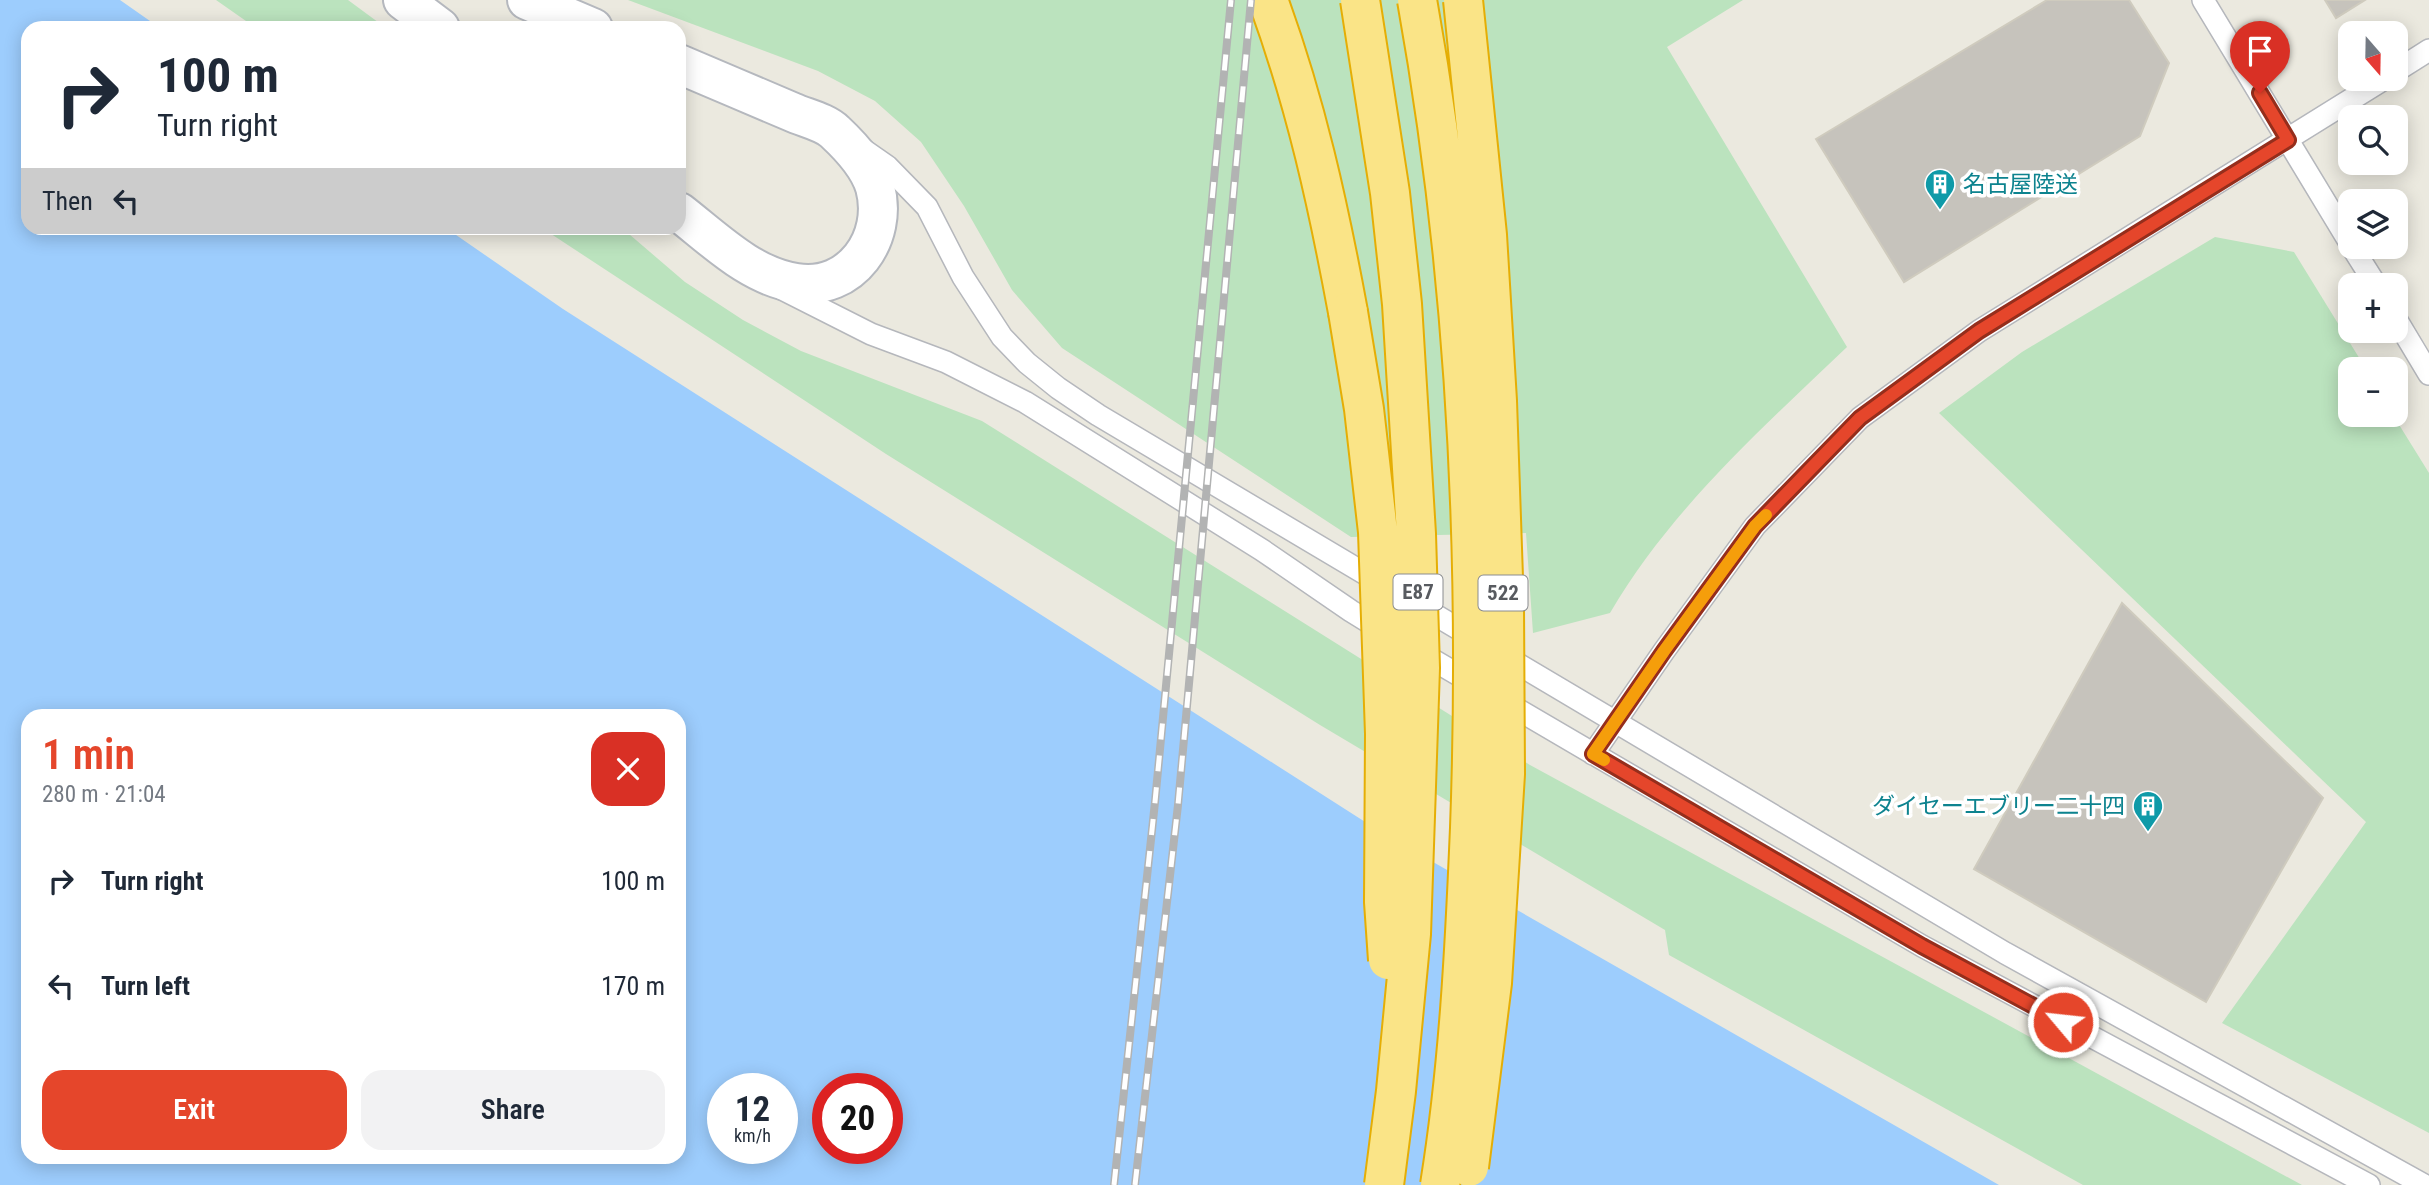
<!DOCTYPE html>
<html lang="en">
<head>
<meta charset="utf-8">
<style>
  body { margin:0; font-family:"Roboto Condensed","Noto Sans JP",sans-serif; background:#f2f2f3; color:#1f2937; height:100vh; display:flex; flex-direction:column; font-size:26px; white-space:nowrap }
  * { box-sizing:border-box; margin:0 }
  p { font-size:23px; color:#747a83 }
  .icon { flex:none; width:38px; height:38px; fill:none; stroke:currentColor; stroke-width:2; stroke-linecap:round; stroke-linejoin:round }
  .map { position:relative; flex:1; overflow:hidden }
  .details { position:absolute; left:21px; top:709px; width:665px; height:455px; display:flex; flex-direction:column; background:#fff; border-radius:21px; box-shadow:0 4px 18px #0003 }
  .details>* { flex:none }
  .banner { position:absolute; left:21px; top:21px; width:665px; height:214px; border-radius:21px; box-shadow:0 4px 18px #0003; background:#fff; color:#1f2937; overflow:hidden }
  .needle { width:46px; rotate:160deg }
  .controls { position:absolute; left:2338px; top:21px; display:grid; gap:14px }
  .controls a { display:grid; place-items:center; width:70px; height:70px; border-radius:14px; background:#fff; box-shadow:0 4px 18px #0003; font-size:35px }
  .speed { position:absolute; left:707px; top:1073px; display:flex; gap:14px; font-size:35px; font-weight:700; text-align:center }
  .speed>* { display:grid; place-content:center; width:91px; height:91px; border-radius:50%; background:#fff; box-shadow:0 4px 18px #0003; line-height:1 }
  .speed small { font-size:18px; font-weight:400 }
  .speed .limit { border:10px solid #d22; background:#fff; color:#111 }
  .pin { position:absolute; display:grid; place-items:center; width:60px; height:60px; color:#fff; margin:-72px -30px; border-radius:50% 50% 50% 0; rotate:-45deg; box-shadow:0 0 7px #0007 }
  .pin .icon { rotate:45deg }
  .me { position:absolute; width:77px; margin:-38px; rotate:298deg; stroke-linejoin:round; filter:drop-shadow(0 0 5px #0008) }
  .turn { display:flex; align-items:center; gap:24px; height:147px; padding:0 21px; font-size:32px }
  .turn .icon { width:91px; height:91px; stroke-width:2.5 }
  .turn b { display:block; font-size:49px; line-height:60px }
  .then { display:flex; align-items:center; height:66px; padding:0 21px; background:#0003; gap:14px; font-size:26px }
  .round { display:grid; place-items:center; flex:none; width:74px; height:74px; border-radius:21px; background:#f2f2f3 }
  .headline { display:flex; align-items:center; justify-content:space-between; height:119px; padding:0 21px }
  h1 { font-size:42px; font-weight:600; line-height:52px; color:#e5462b }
  .cta { display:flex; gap:14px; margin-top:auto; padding:14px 21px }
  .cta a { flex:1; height:80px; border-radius:21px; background:#e5462b; color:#fff; font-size:28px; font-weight:600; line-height:80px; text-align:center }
  .cta a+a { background:#f2f2f3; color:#1f2937 }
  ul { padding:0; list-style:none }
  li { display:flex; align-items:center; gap:21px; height:105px; padding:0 21px }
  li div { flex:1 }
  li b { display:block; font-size:26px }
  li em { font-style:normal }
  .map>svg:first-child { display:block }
  .green { fill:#bbe3be }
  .water { fill:#9dcdfd; fill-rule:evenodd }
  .building { fill:#c6c3bc; stroke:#cfcbbe; stroke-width:2 }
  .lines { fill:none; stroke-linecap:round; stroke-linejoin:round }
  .lane-casing { stroke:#b5b7bc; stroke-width:24 }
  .secondary-casing { stroke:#b5b8be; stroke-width:42 }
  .highway-casing { stroke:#e5ae05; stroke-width:42 }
  .lane { stroke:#fff; stroke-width:21 }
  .secondary { stroke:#fff; stroke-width:38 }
  .highway { stroke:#fae487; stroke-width:38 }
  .rail-casing { stroke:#b2b3b3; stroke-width:8 }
  .rail { stroke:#fff; stroke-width:5; stroke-dasharray:16; stroke-linecap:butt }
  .highway-bridge-casing { stroke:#e5ae05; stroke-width:42; stroke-linecap:butt }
  .highway-bridge { stroke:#fae487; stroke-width:38 }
  .route-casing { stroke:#952e1c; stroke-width:18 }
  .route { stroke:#e5462b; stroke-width:12 }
  .slow { stroke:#f59e0b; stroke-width:12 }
  .labels { text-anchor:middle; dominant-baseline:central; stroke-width:7; stroke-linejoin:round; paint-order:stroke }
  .shield { fill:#fff; stroke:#8a8c90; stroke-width:2 }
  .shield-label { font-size:21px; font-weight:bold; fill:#585b60 }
  .culture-label { font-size:23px; fill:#0d838f; stroke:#fff; text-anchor:start }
</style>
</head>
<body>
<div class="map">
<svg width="2429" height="1185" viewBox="0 0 2429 1185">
  <rect width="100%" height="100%" fill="#ebe9df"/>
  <path class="green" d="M216 0H348L386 28H256Z
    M628 0H1743L1667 47 1847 347C1761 429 1671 509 1610 613L1533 633 1526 533 1351 537 1062 348 1012 290 964 206 921 142 875 101 818 71Z
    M542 228H622L685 282 743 320 801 351 982 421 1530 765 2302 1185H2083L1669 955 1665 930 1320 725 886 454Z
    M2215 237 2294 252 2366 369H2350V415H2393L2429 473V1133L2222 1023 2366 822 1939 413 2022 352Z"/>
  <path class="water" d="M0 0H120L160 28H28V228H446L563 309 1384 834 1999 1185H0ZM28 716H679V1157H28ZM723 1088H782V1148H723ZM828 1088H887V1148H828Z"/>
  <path class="building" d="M2047 0H2129L2169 63 2140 136 1904 282 1816 139Z
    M2325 0H2365L2336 18Z
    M2122 603 2323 798 2206 1002 1974 869Z"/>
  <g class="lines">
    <g class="lane-casing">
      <path id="lane" d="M2203 0 2350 243
        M2396 71 2429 50
        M864 150 887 166 927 207 963 277 1002 337 1027 363 1058 388 1098 415 1384 585
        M2352 247 2376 285
        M782 289 871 334 946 362 1025 402 1262 550 1351 611 1385 632
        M2396 319 2429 374
        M1415 603 2005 953 2424 1185
        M1416 650 1922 946 2369 1185
        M1593 754 1664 651 1755 526 1860 418 1979 331 2384 79"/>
    </g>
    <g class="secondary-casing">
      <path id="secondary" d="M403 0 440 28
        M527 0 593 28
        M679 64C717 80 754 96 792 112 805 118 825 122 835 132 850 146 869 167 875 187 889 238 851 292 796 283 750 276 714 239 679 212"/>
    </g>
    <g class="highway-casing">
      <path id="highway" d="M1268 0C1306 104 1328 204 1348 312"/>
    </g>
    <use href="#lane" class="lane"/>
    <use href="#secondary" class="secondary"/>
    <use href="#highway" class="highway"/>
    <g class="rail-casing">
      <path id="rail" d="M1114 1185 1155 802 1231 0
        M1135 1185 1178 805 1251 0"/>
    </g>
    <use href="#rail" class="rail"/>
    <g class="highway-bridge-casing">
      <path id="highway-bridge" d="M1360 0 1390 193 1402 304 1416 534 1420 668 1411 934 1396 1091 1384 1185
        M1417 0C1466 272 1480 552 1470 828 1465 947 1459 1067 1440 1185
        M1463 0 1487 235 1497 401 1504 607 1505 774 1492 983 1469 1167
        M1348 312 1364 409 1378 532 1385 734 1384 902 1388 960"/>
    </g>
    <use href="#highway-bridge" class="highway-bridge"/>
  </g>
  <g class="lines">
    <g class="route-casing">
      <path id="route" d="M2063 1022 1922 946 1593 754 1664 651 1755 526 1860 418 1979 331 2288 140 2260 93"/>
    </g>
    <use href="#route" class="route"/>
    <path class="slow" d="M1604 760 1593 754 1664 651 1755 526 1766 515"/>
  </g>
  <defs>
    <g id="building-pin" transform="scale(1.575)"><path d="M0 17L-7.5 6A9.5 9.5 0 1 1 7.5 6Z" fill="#0f9aa8" stroke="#fff"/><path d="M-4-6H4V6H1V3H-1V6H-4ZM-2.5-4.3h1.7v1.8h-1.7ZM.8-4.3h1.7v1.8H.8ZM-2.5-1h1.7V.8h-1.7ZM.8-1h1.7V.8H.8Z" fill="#fff"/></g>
  </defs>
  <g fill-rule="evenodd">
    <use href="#building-pin" x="1940" y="184"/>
    <use href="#building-pin" x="2148" y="806"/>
  </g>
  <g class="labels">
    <g class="shield">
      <rect x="1393.5" y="574.5" width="49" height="35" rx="5"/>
      <rect x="1478.5" y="575.5" width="49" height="35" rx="5"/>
    </g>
    <g class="shield-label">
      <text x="1418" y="592">E87</text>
      <text x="1503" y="593">522</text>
    </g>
    <g class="culture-label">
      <text x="1963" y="184">名古屋陸送</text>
      <text x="2125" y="806" text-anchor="end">ダイセーエブリー二十四</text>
    </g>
  </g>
</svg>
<div class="controls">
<a><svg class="needle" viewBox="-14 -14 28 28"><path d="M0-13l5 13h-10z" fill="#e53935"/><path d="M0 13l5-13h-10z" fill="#747a83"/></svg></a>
<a><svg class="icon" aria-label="search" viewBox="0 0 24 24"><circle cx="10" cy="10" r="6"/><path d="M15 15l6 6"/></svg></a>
<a><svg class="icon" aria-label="layers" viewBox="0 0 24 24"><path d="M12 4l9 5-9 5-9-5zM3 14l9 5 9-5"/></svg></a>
<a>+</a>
<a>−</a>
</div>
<div class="speed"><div>12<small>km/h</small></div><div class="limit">20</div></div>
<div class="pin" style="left:2260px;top:93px;background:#d93025"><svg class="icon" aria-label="arrive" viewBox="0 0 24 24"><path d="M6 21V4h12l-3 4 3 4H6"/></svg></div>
<svg class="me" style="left:2063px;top:1022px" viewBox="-20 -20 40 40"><circle r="17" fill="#e5462b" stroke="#fff" stroke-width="3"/><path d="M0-11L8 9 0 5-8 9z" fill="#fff"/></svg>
<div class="banner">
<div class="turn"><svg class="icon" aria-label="right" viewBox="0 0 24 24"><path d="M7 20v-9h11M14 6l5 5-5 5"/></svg><div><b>100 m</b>Turn right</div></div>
<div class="then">Then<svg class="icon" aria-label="left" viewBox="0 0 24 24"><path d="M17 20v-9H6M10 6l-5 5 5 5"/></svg></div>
</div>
<section class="details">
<div class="headline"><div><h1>1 min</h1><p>280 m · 21:04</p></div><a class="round" style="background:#d93025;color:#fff"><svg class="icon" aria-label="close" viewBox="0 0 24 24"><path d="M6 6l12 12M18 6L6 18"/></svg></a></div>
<ul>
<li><svg class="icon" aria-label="right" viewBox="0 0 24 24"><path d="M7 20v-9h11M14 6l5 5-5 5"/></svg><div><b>Turn right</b></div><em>100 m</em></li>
<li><svg class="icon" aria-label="left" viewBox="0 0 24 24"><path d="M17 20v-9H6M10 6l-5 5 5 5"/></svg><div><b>Turn left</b></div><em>170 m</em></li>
</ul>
<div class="cta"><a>Exit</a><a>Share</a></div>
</section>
</div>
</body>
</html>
